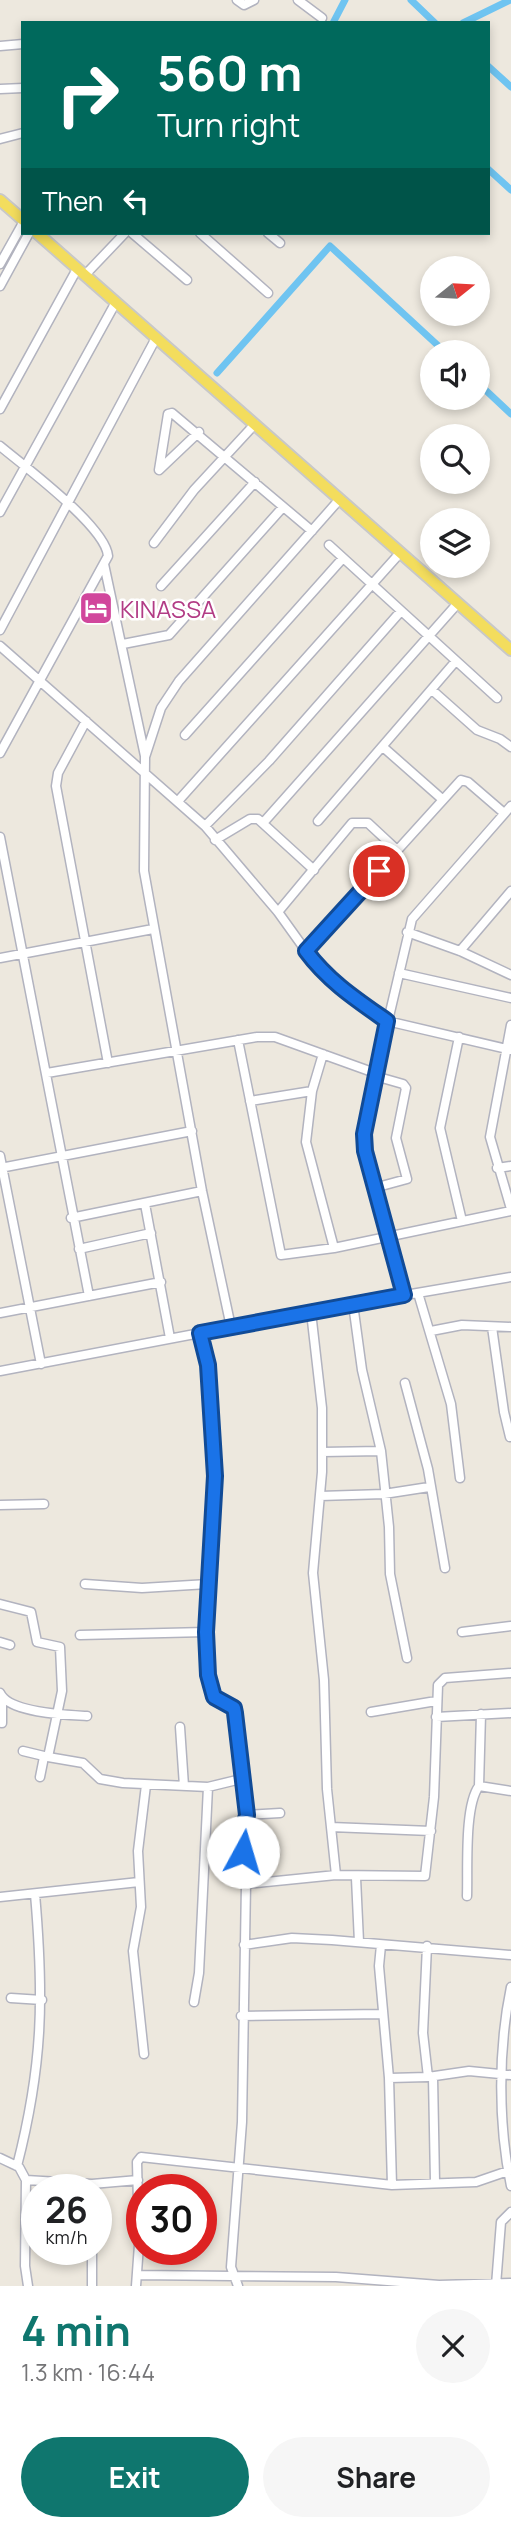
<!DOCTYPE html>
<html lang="en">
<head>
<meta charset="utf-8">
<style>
  body { margin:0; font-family:Manrope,sans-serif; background:#f6f6f6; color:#202124; height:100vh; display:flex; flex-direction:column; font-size:26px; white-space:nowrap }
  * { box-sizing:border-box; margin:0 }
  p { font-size:23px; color:#757577 }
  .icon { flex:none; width:38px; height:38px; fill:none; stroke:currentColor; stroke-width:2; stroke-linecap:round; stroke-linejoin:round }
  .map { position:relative; height:2286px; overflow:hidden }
  .details { display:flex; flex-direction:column; background:#fff; flex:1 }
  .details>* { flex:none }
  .guide { position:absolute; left:21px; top:21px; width:469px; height:214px; border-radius:0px; box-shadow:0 4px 10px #0003; background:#00695c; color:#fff; overflow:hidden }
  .needle { width:46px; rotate:72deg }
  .buttons { position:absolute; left:420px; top:256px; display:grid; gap:14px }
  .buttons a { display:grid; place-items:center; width:70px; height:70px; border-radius:50%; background:#fff; box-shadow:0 4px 10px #0003; font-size:35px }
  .speed { position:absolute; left:21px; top:2174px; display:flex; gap:14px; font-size:35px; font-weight:700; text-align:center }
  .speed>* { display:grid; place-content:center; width:91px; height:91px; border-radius:50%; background:#fff; box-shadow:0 4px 10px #0003; line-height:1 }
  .speed small { font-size:18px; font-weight:400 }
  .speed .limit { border:10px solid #d22; background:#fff; color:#111 }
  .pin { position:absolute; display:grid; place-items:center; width:60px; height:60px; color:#fff; margin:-30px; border:4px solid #fff; border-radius:50%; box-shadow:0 2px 7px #0007 }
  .me { position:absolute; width:77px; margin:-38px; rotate:6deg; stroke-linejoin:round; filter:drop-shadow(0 0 5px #0008) }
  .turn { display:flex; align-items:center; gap:24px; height:147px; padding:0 21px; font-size:32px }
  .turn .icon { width:91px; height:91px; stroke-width:2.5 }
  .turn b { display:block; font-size:49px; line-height:60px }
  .then { display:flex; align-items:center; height:66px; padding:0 21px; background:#0003; gap:14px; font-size:26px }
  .round { display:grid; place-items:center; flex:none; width:74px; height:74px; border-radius:37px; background:#f6f6f6 }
  .overview { display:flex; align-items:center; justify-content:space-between; height:119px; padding:0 21px }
  h1 { font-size:42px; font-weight:700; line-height:52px; color:#0f766e }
  .action { display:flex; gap:14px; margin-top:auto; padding:14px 21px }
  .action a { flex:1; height:80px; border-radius:42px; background:#0f766e; color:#fff; font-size:28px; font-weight:700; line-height:80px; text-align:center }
  .action a+a { background:#f6f6f6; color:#202124 }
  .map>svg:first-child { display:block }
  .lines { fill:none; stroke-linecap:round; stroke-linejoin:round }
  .canal { stroke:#6fc4f1; stroke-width:7 }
  .minor-casing { stroke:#b2b3bf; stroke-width:11 }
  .major-casing { stroke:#c8c8c8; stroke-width:14 }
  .minor { stroke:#fff; stroke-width:8 }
  .major { stroke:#f3dd5d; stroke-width:10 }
  .route-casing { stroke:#114b97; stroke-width:18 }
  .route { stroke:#1a73e8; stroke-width:12 }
  .labels { text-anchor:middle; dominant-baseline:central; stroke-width:5; stroke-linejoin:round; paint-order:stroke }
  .hotel-label { font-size:24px; fill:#b23c85; stroke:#fff; text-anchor:start }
</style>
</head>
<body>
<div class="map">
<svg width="511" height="2286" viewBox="0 0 511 2286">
  <rect width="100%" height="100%" fill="#ede8de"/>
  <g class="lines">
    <path class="canal" d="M411 0 435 23
      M333 23 345 0
      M463 23 510 0
      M488 66 511 87
      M488 169 511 190
      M217 373 330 246 445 352
      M478 383 511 414"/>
    <g class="minor-casing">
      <path id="minor" d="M237 0 244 5 254 0
        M298 0 322 18
        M0 46 23 44
        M0 89 23 88
        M0 139 23 133
        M132 233 187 280
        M200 233 268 293
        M268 233 280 243
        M0 264 23 223
        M85 275 125 233
        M0 286 29 233
        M0 409 77 269
        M199 432 159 470 168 414 172 413 312 531
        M0 446C24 466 106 527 108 556L0 753
        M0 512 116 302
        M154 543 194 490 255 424
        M329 545 497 698
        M104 564 145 756
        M161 586 255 482
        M0 630 156 338
        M123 644 169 635 283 507
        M0 646 205 826 278 912 321 972 339 988 387 1021 511 1050
        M432 690 477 730 500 739 511 747
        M86 721 58 773 56 786 108 1063
        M185 735 343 558
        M383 747 442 799
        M179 800 400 553
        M318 821 455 662
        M263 823 458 603
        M205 826 269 761 401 611
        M0 837 89 1296
        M215 840 250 819H258L314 870
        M278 912 352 823H368L397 850
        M407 932 460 951 511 975
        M306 951 461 780 468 782 504 813
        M460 951 511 891
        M0 958 153 929
        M399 973 511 998
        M511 1025 490 1137 511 1209
        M459 1037 440 1128 462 1221
        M238 1040 281 1255 334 1248 511 1211
        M323 1054 312 1091 306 1142 334 1248
        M47 1073 257 1037H275L375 1073
        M250 1101 312 1091
        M0 1156 41 1364
        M0 1168 192 1131
        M497 1168 511 1166
        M374 1188 407 1179 396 1138 406 1088 403 1084 375 1076
        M145 1204 170 1338
        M71 1218 202 1191
        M79 1249 151 1233
        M418 1293 451 1404 460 1478
        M404 1295 365 1151 364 1134 375 1076 412 919 511 806
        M353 1304 362 1370 381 1451 389 1527 390 1574 407 1658
        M311 1312 322 1408V1472L313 1573 324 1680 327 1789 336 1875
        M0 1313 161 1282
        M231 1327 202 1191 144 871 145 757 161 708 179 681 339 500
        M492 1327 504 1412 510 1437
        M431 1331 462 1325 511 1327
        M200 1333 208 1365 215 1476 206 1632 208 1675 214 1697 234 1708 235 1713 247 1815 242 1834 246 1884 242 2122 231 2267 238 2286
        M0 1371 353 1304 511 1277
        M405 1383 428 1469 445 1568
        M322 1452 381 1451
        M320 1496 384 1494 429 1487
        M0 1505 44 1504
        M85 1584 142 1588 208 1584
        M0 1604 31 1612 37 1642 60 1647 62 1691 48 1757 83 1763 100 1779 123 1783 208 1787 245 1778
        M462 1632 511 1626
        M80 1635 206 1632
        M0 1642 10 1645
        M0 1693C9 1713 67 1715 87 1716
        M371 1712 436 1701
        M436 1717 511 1713
        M2 1723V1698
        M180 1727 184 1786
        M23 1751 48 1757
        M40 1777 44 1757
        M479 1786 511 1791
        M247 1815 280 1813
        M331 1827 431 1831
        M356 1878 359 1942
        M246 1884 336 1875 425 1876 434 1797 438 1685 445 1678 511 1673
        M467 1896C468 1869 464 1806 479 1786L481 1714
        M0 1897 139 1882
        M244 1945 292 1938 332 1940 511 1955
        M381 1945 379 1966 389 2078 392 2185
        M427 1946 423 2033 428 2077
        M511 1987C498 2049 498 2123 511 2186
        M11 1998 42 2000
        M194 2002 199 1973 208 1787
        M241 2016 382 2014
        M144 2054 133 1951 141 1907 138 1851 146 1785
        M433 2077 435 2182
        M389 2078 428 2077 469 2071 511 2075
        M0 2158 19 2167 26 2180 92 2184 138 2180
        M17 2166C43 2065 44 1997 35 1894
        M26 2180 25 2266 28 2286
        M137 2275 336 2277 439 2285 511 2283
        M496 2285 501 2222 511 2212
        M92 2286V2249
        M136 2286 139 2245 137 2162 141 2157 392 2185 476 2182 508 2171"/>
    </g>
    <g class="major-casing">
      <path id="major" d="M0 200 23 220
        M37 233 511 650"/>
    </g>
    <use href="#minor" class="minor"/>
    <use href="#major" class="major"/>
  </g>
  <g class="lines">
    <g class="route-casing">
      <path id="route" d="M243 1852 242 1834 247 1815 235 1713 234 1708 214 1697 208 1675 206 1632 215 1476 208 1365 200 1333 404 1295 365 1151 364 1134 387 1021C357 1000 328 981 306 951L379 871"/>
    </g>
    <use href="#route" class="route"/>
  </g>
  <defs>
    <g id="hotel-square" transform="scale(1.75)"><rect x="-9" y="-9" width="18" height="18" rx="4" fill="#d1479c" stroke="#fff"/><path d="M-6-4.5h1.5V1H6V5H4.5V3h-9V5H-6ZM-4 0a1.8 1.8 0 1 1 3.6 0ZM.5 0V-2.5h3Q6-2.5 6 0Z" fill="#fff"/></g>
  </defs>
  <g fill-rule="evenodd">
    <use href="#hotel-square" x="96" y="608"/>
  </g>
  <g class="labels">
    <g class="hotel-label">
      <text x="120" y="608">KINASSA</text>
    </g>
  </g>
</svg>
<div class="buttons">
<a><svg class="needle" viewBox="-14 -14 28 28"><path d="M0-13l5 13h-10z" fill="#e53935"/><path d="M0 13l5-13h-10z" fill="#757577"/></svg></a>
<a><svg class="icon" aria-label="sound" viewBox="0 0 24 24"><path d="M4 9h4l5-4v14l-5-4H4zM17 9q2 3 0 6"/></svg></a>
<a><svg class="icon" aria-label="search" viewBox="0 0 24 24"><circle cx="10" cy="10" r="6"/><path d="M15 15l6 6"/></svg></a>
<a><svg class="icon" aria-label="layers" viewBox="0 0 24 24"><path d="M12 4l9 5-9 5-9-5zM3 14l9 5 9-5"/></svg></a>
</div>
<div class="speed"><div>26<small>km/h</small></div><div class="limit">30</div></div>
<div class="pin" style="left:379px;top:871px;background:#d93025"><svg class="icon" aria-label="arrive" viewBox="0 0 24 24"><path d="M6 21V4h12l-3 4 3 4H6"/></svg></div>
<svg class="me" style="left:243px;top:1852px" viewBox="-20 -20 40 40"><circle r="19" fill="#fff"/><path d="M0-13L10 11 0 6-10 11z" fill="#1a73e8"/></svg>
<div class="guide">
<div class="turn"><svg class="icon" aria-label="right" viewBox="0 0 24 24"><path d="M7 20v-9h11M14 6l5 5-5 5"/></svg><div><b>560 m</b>Turn right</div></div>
<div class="then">Then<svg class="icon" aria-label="left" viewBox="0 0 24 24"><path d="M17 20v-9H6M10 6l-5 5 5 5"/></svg></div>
</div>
</div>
<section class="details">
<div class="overview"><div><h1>4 min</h1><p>1.3 km · 16:44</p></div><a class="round"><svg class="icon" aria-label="close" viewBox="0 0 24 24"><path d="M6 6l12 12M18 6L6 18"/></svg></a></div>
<div class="action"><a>Exit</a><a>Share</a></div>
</section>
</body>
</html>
